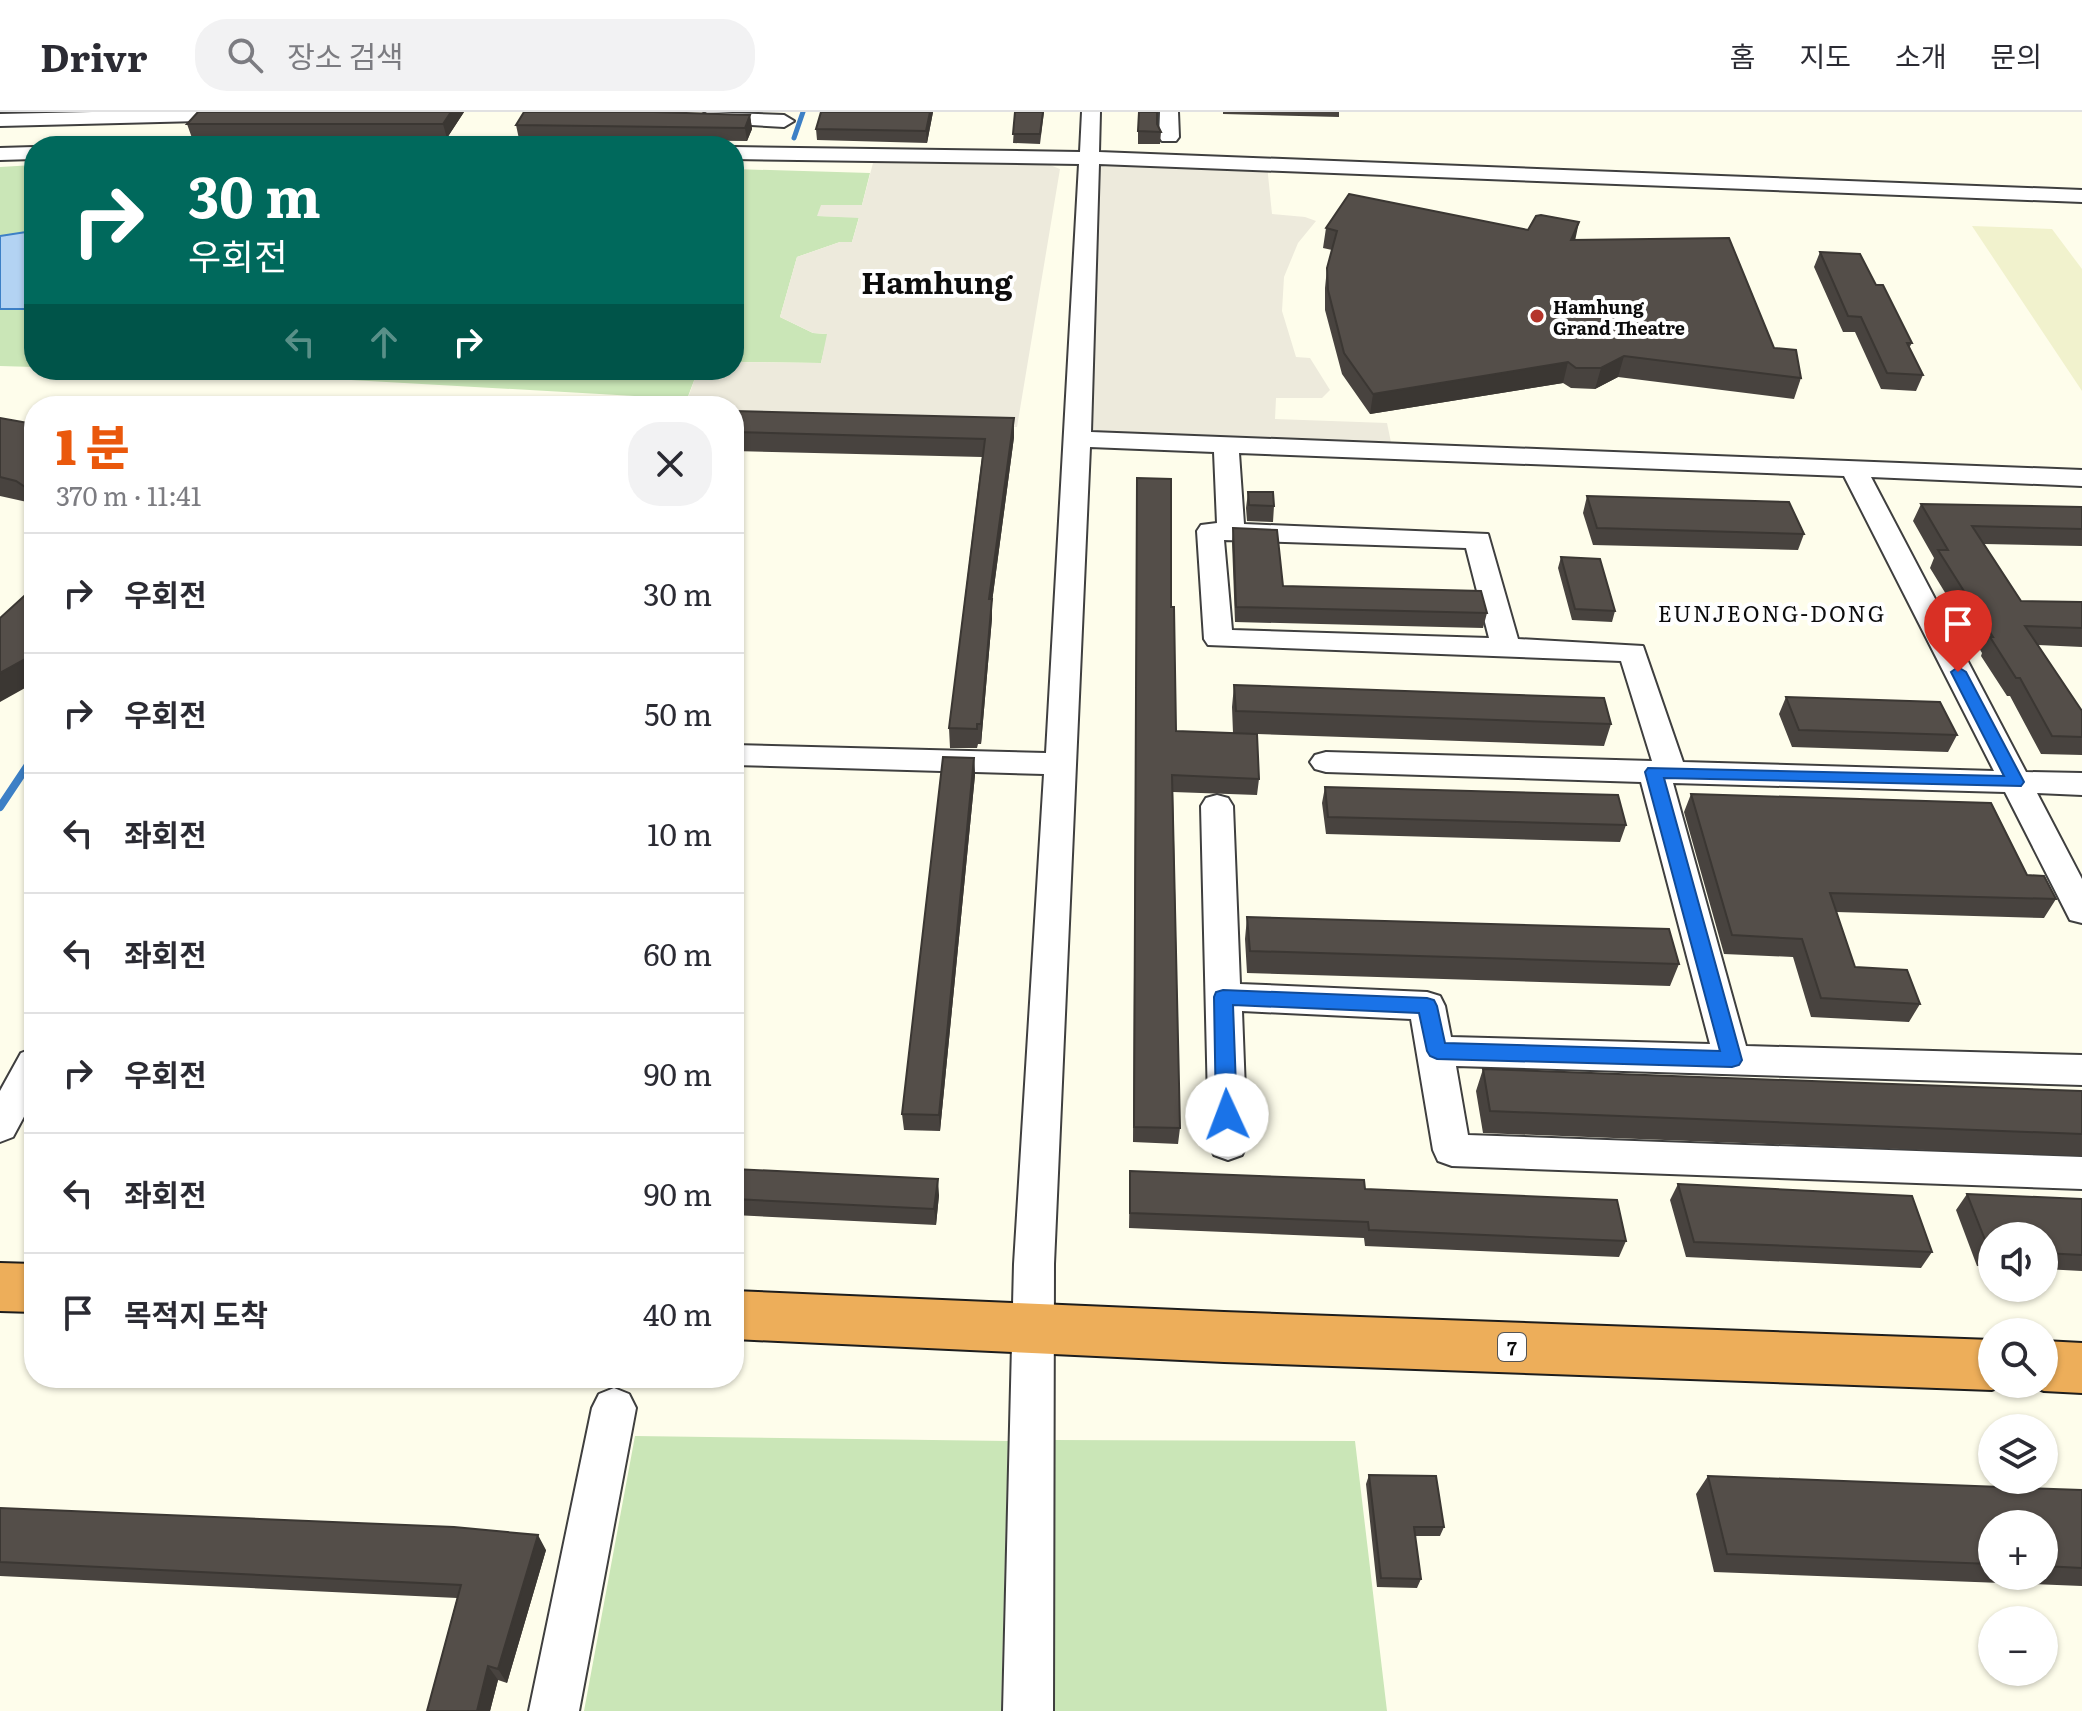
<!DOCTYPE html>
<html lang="ko">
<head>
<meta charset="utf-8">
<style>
  body { margin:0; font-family:Literata,"Noto Sans KR",serif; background:#f2f2f3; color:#2b2b33; height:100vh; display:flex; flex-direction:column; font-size:30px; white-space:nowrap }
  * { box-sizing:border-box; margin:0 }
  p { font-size:26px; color:#7c7c81 }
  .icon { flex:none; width:44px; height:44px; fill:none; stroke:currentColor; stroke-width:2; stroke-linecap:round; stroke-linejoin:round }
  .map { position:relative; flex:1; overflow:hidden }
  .panel { position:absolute; left:24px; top:284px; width:720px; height:992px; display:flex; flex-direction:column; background:#fff; border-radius:32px; box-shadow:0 2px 6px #0004 }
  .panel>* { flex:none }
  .hud { position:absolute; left:24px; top:24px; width:720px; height:244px; border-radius:32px; box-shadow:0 2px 6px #0004; background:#00695c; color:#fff; overflow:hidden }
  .buttons { position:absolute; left:1978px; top:1110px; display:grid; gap:16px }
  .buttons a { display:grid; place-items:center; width:80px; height:80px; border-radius:50%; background:#fff; box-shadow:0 2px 6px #0004; font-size:40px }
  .pin { position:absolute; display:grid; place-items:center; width:68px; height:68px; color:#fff; margin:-82px -34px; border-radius:50% 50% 50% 0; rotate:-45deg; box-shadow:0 0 8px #0007 }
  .pin .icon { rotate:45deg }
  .me { position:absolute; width:88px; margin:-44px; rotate:358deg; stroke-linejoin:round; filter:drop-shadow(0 0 6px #0008) }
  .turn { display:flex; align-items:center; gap:28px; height:168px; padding:0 32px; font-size:36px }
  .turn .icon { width:104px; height:104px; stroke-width:2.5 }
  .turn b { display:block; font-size:56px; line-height:68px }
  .lanes { display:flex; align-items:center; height:76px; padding:0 32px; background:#0003; justify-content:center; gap:40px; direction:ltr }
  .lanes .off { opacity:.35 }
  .round { display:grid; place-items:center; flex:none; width:84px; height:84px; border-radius:32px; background:#f2f2f3 }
  .summary { display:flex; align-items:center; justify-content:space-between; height:136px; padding:0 32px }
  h1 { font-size:48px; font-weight:800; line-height:60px; color:#ea580c }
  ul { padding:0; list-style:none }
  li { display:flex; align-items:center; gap:24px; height:120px; padding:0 32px; border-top:2px solid #e1e1e2 }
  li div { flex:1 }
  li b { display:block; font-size:30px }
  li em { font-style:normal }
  header { display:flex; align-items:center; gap:48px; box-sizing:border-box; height:112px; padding:0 40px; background:#fff; border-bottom:2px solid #e1e1e2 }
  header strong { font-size:38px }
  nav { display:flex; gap:44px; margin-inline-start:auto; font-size:28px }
  .search { width:560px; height:72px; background:#f2f2f3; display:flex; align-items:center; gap:20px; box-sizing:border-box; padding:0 28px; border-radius:32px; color:#7c7c81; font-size:30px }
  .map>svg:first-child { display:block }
  .farmland { fill:#f1f2cd }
  .green { fill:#cae6b7 }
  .plaza { fill:#edeadc }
  .water { fill:#b3d3f3; stroke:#3d80c6; stroke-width:2 }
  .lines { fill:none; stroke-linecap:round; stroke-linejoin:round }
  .stream-far2 { stroke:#3d80c6; stroke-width:5 }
  .stream-far1 { stroke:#3d80c6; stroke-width:6 }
  .stream { stroke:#3d80c6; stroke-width:8 }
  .minor-casing { stroke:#3f3f3f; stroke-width:4 }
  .highway-casing { stroke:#1d1d1d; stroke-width:4 }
  .minor { fill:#fff; fill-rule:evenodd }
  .highway { fill:#edae5a; fill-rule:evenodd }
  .wall { fill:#48433f; fill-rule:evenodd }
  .shaded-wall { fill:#3b3733 }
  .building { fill:#544e49; stroke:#3b3733; stroke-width:2 }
  .route { fill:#1a73e8; stroke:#114b97; stroke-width:2 }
  .poi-dot { fill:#b4352b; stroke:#fff; stroke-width:3 }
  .labels { text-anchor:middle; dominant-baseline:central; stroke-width:8; stroke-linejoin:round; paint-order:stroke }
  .far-poi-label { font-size:18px; font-weight:bold; fill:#0c0c0c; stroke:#fff; text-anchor:start }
  .shield { fill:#fff; stroke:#555; stroke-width:2 }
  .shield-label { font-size:18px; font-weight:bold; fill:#0c0c0c }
  .neighbourhood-label { font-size:22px; letter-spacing:2px; fill:#0c0c0c; stroke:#fff }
  .far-town-label { font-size:30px; font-weight:bold; fill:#0c0c0c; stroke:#fff }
</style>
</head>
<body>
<header>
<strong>Drivr</strong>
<div class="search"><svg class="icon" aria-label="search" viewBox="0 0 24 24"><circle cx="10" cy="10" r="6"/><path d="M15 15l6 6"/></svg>장소 검색</div>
<nav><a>홈</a><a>지도</a><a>소개</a><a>문의</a></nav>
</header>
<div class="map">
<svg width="2082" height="1599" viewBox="0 0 2082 1599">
  <rect width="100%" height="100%" fill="#fefdeb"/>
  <path class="farmland" d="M1972 114 2052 117 2082 157V279Z"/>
  <path class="green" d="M34 53V255L0 254V55Z
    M734 57 870 61 862 93 818 104 859 105 852 130H840L797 145 780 205 813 221 828 222 821 251 734 250Z
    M176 258H698L687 287Z
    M635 1324 1008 1329 1001 1599H584Z
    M1051 1328 1355 1329 1387 1599H1049Z"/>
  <path class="plaza" d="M1089 46 1267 53 1272 102 1305 105 1316 109 1298 131 1284 165 1282 199 1296 245 1310 246 1330 278 1322 286H1276L1275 307 1387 311 1393 340 1078 327Z
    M873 51 1050 53 1060 57 1017 315 734 311V294H685L698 258H734V250L821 251 827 222 813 221 780 205 797 145 840 130H852L859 106 817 104 821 93H862Z"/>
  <path class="water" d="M26 120 34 121V197H0V124Z"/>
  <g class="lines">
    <path class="stream-far2" d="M794 26 803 0"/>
    <path class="stream-far1" d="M227 294 231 288"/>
    <path class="stream" d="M0 695 34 644"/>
    <g class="minor-casing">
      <path id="minor" d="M92 0H248L249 2 240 8 0 14V2Z
        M707 0 784 3 794 9 784 15 700 10 697 6Z
        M1082 0H1100L1099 40 2082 78V90L1099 52 1091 320 2082 358V374L1871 365 2026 660 2082 661V683L2037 681 2082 767V811L2070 808 2005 680 1673 671 1746 934 2082 943V973L1456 954 1468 1023 2082 1045V1077L1452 1054 1438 1049 1433 1038 1411 907 1242 899 1247 1032 1242 1043 1228 1048 1214 1043 1209 1032 1201 694 1206 686 1217 683 1228 686 1233 694 1240 872 1427 880 1440 884 1445 894 1451 925 1710 932 1641 670 1326 660 1315 657 1310 650 1315 643 1326 640 1652 649 1621 549 1208 533 1204 527 1197 419 1201 413 1217 411 1214 340 1090 335 1054 1152 1053 1599H1003L1014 1152 1044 662 734 653V633L1046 641 1079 52 734 47V35L1080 40ZM1239 341 1844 364 1994 659 1683 650 1643 534 1518 527 1488 422 1244 412ZM1224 428 1466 436 1489 526 1232 518Z
        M1160 0H1178L1179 25 1176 29H1162L1159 25Z
        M34 35V47L0 48V36Z
        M34 936V986L13 1025 0 1030V979L21 941Z
        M614 1276 629 1282 636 1296 579 1599H529L592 1296 599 1282Z"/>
    </g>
    <g class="highway-casing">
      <path id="highway" d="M0 1151 34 1152V1200L0 1199Z
        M734 1179 1224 1200 1992 1228V1272H2008L1992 1278 1224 1250 734 1227Z
        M2044 1229 2082 1231V1281L2044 1279 2025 1272H2044Z"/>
    </g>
    <use href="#minor" class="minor"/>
    <use href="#highway" class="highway"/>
  </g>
  <path class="wall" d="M464 0 447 26H192L187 12Z
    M821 0H933L927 31 817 28 816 17Z
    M1015 0H1044L1040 32 1013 31Z
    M1138 0 1157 12 1161 20 1160 32H1138Z
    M1223 0H1339V5L1223 2Z
    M750 3 752 17 747 29 519 27 516 13Z
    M1326 116 1575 128 1774 236 1801 266 1794 287 1618 265 1595 277 1571 276 1563 271 1370 302 1342 262 1325 198V176L1327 156 1332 138 1323 136Z
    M1820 140 1876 173 1912 231 1909 236 1923 263 1916 279 1881 277 1855 220H1843L1814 155Z
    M734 299 1014 325 992 490V506L981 632H978L977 636H950L949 616 982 345 734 339Z
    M0 306 34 312V395L27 390 0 384Z
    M1137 366 1176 619 1233 621 1232 595 1234 573 1611 612 1604 634 1257 622 1259 667 1257 683 1173 680 1180 1016 1178 1032 1133 1030Z
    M1248 380 1274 394 1273 410 1247 409 1246 396Z
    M1587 384 1804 422 1798 438 1593 433 1583 401Z
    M1921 392 2082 395V434L1984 432 2021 489 2082 490V535L2038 533 2082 599V643L2041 642 2010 584H2007L1981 544 1982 541 1930 456 1934 446 1913 409Z
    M1233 416 1283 474 1487 501 1483 516 1235 510 1232 431Z
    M1561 445 1615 499 1612 510 1572 508 1558 456Z
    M1786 585 1957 623 1948 640 1792 635 1779 602Z
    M974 646 975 663 940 1019 904 1018 902 1002Z
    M1325 675 1626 713 1620 730 1326 722 1322 691Z
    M1691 682 2027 763 2056 787 2044 806 1836 800 1855 855 1920 892 1909 910 1811 905 1793 845 1724 842 1684 700Z
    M1247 805 1679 852 1670 874 1247 861 1245 827Z
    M1483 957 2082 979V1044L1483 1021 1476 979Z
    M734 1057 939 1083 936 1113 734 1103Z
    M1130 1059 1365 1077 1626 1129 1619 1145 1365 1134 1364 1126 1129 1116Z
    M1678 1072 1932 1140 1921 1156 1686 1145 1670 1088Z
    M1967 1082 2082 1087V1159L2044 1157V1124H1992V1155L1977 1154 1956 1098Z
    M1369 1363 1444 1415 1440 1424H1415L1421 1467 1417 1476 1377 1475 1366 1372Z
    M1708 1364 2082 1378V1474L1714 1460 1696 1382ZM1992 1412H2044V1464H1992Z
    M0 1396 546 1438 507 1571 498 1568 490 1599H427L457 1486 0 1464Z"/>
  <path class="shaded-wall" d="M451 0H464L447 26 443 12Z
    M930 0H933L927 31 926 19Z
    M750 3 752 17 747 29 745 16Z
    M1579 110 1575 129 1571 128Z
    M1624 244 1618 265 1595 277 1601 256Z
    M1568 250 1563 271 1370 302 1373 282Z
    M1014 306V325L992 490V506L981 632V612L989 487Z
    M34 542V571L0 590V561Z
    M974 646 975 663 940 1019 939 1003Z
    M938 1067 939 1083 936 1113 934 1097Z
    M538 1423 546 1438 507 1571 498 1557Z
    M488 1554 498 1568 490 1599H477Z"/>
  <path class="building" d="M198 0H451L443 12H187Z
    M524 0H654L750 3 745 16 516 13Z
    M821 0H930L926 19 816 17Z
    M1015 0H1043L1040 22H1013Z
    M1139 0H1157V12L1161 20 1138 19Z
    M1349 82 1528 118 1536 104 1541 103 1579 110 1571 128 1729 126 1774 236 1796 238 1801 266 1624 244 1601 256H1576L1568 250 1373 282 1344 241 1328 178 1327 156 1337 119 1326 116Z
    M1820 140 1860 142 1876 173H1883L1912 231H1907L1923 263 1887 261 1861 205 1848 204Z
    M734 299 1014 306 989 487H992L981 612H977V617L949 616 985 327 734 320Z
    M0 306 34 312V381L16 369 0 365Z
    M1137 366 1171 367V495H1174L1176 619 1257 622 1259 667 1172 663 1180 1016 1134 1015Z
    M1248 380H1273L1274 394 1249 393Z
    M1587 384 1789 390 1804 422 1597 416Z
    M1921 392 2082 395V417L1972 414 2021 489 2082 490V516L2025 514 2082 599V625L2052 624 2020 566H2016L1990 525H1993L1938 438H1948Z
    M1233 416 1277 418 1283 474 1481 479 1487 501 1236 495Z
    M1561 445 1600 447 1615 499 1575 497Z
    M34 475V542L0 561V506Z
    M1234 573 1604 586 1611 612 1236 599Z
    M1786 585 1940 590 1957 623 1799 618Z
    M943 645 974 646 939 1003 902 1002Z
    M1325 675 1618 683 1626 713 1328 705Z
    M1691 682 1991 691 2027 763 2044 764 2056 787 1830 781 1855 855 1907 858 1920 892 1821 886 1802 827 1732 823Z
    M1247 805 1669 817 1679 852 1250 839Z
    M1483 957 2082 979V1022L1490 999Z
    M734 1057 938 1067 934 1097 734 1087Z
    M1130 1059 1364 1068 1365 1077 1617 1088 1626 1129 1369 1118 1368 1110 1130 1101Z
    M1678 1072 1912 1084 1932 1140 1694 1130Z
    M1967 1082 2082 1087V1143L2044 1141V1124H1992V1139L1989 1138Z
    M1369 1363 1436 1364 1444 1415H1414L1421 1467 1381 1466Z
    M1708 1364 2082 1378V1456L2044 1454V1412H1992V1452L1727 1442Z
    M0 1396 454 1415 538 1423 498 1557 488 1554 477 1599H427L461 1473 0 1450Z"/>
  <path class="route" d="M1958 555 1966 560 2024 670 2021 674 1664 666 1742 948 1739 953 1732 955 1437 947 1430 944 1427 939 1419 901 1233 893 1237 1003 1234 1008 1227 1011 1219 1008 1216 1003 1214 885 1216 880 1223 878 1427 886 1434 888 1437 894 1445 931 1720 939 1645 660 1648 656 2004 664 1951 560Z"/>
  <circle class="poi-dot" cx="1537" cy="204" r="8"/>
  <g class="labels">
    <g class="far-poi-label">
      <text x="1553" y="194">Hamhung<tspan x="1553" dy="21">Grand Theatre</tspan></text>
    </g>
    <rect class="shield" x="1498" y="1221" width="28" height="28" rx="6"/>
    <g class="shield-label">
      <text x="1512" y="1235">7</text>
    </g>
    <g class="neighbourhood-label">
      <text x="1772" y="500">EUNJEONG-DONG</text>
    </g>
    <g class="far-town-label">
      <text x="937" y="169">Hamhung</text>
    </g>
  </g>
</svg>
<div class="buttons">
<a><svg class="icon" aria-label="sound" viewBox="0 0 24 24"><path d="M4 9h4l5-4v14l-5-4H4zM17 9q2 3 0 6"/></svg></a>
<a><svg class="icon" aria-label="search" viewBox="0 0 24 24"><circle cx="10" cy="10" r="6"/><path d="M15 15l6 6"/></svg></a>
<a><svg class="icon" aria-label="layers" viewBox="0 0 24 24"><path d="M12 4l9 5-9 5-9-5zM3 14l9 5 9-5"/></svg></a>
<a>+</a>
<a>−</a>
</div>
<div class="pin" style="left:1958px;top:560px;background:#d93025"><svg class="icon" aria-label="arrive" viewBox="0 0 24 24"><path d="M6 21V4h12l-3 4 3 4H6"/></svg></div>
<svg class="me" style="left:1227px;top:1003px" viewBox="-20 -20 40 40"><circle r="19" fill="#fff"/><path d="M0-13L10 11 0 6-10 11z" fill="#1a73e8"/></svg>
<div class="hud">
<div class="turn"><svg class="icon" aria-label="right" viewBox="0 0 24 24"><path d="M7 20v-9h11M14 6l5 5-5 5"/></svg><div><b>30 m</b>우회전</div></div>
<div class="lanes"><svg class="icon off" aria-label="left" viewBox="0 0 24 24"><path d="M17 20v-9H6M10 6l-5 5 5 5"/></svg><svg class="icon off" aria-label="ahead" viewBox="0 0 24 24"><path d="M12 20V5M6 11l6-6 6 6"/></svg><svg class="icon" aria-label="right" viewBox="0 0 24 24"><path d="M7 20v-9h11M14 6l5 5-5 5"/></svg></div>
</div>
<section class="panel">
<div class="summary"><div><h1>1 분</h1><p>370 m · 11:41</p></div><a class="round"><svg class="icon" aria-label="close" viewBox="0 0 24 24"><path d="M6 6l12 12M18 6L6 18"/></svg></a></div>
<ul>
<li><svg class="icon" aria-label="right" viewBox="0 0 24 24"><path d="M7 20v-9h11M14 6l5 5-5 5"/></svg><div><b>우회전</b></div><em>30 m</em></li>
<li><svg class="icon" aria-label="right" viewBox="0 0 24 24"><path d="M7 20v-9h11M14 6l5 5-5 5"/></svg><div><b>우회전</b></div><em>50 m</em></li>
<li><svg class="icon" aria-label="left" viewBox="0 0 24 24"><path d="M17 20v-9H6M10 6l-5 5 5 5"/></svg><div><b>좌회전</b></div><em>10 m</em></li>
<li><svg class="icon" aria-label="left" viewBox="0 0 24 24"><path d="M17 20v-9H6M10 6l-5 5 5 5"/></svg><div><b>좌회전</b></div><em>60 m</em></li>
<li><svg class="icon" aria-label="right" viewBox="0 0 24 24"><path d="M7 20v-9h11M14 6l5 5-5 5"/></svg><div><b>우회전</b></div><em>90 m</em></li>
<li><svg class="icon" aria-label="left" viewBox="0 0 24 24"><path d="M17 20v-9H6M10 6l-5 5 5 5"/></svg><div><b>좌회전</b></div><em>90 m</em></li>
<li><svg class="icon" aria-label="arrive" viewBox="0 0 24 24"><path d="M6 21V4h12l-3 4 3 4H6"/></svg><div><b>목적지 도착</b></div><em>40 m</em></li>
</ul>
</section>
</div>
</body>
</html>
